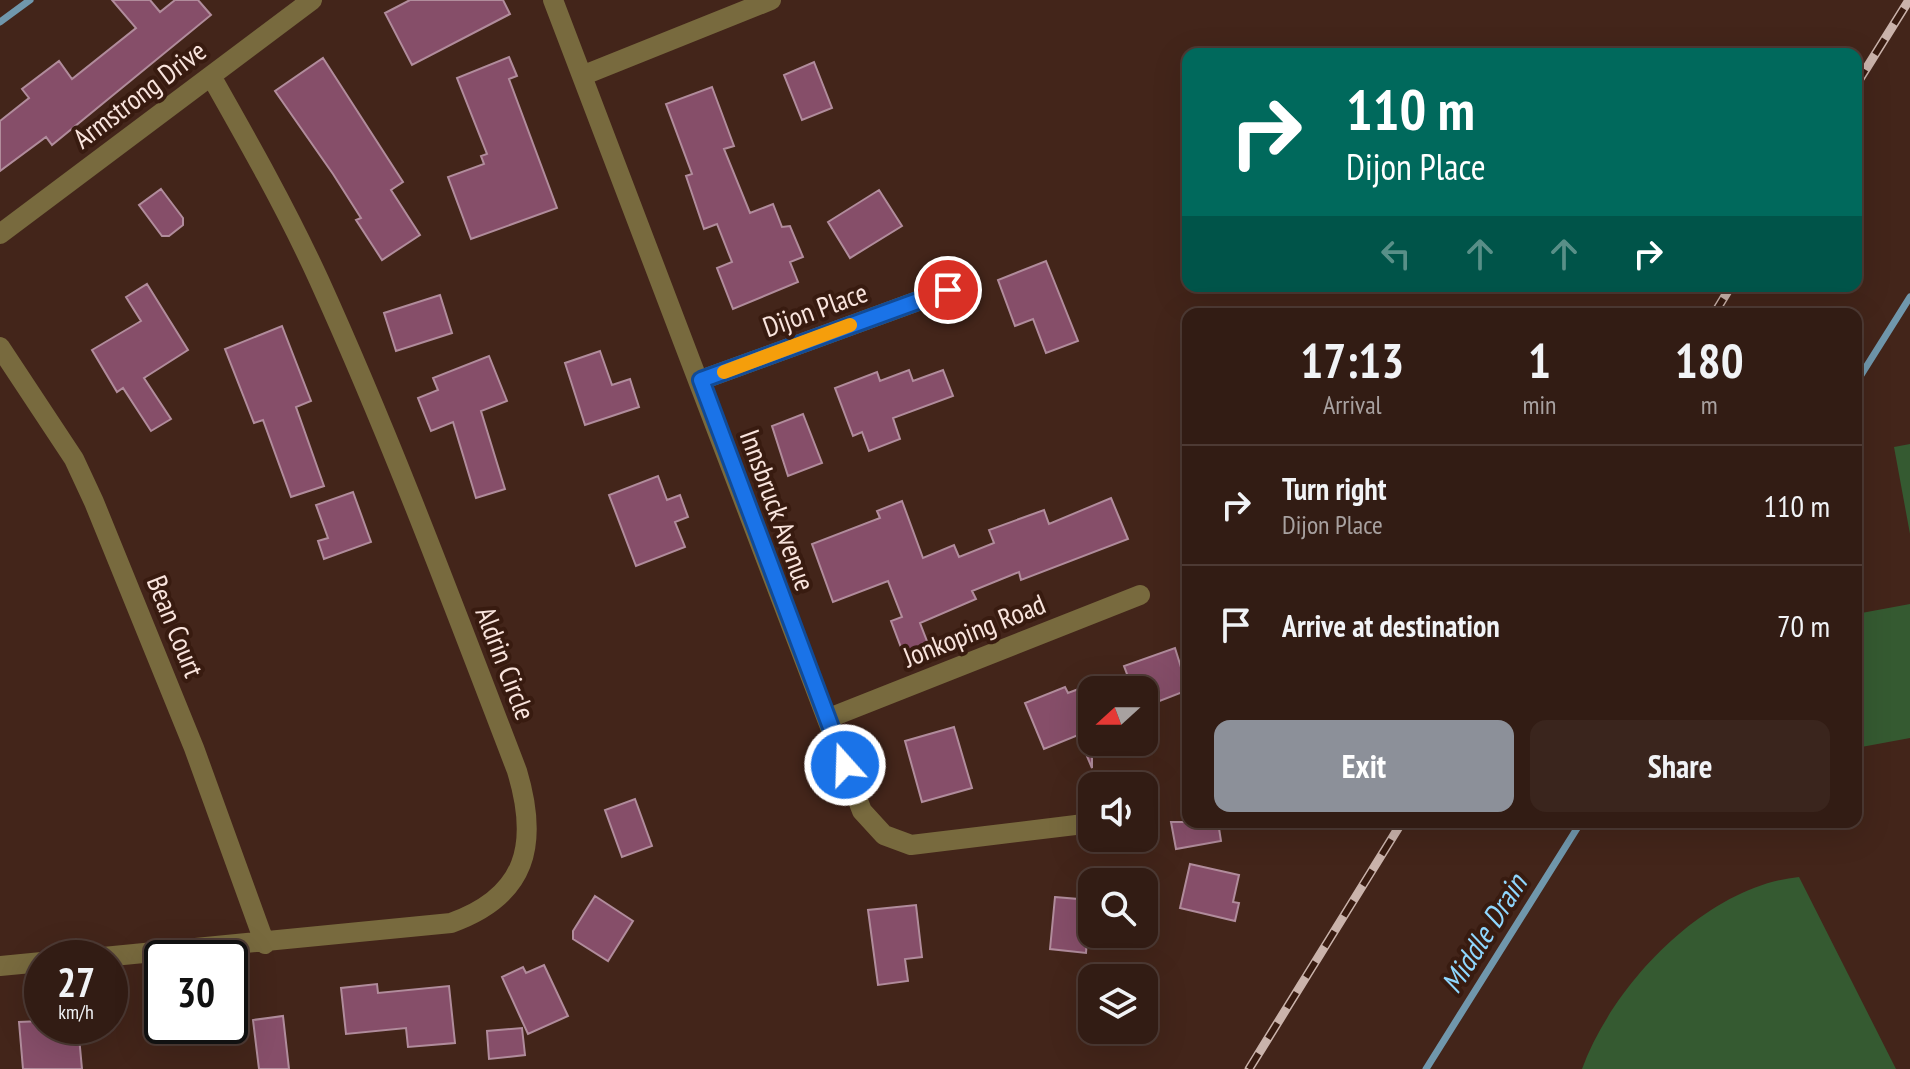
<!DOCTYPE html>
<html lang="en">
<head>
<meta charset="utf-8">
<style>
  body { margin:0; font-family:"PT Sans Narrow",sans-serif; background:#3a251d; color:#f1f3f6; height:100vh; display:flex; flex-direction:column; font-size:30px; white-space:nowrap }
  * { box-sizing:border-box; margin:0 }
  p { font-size:26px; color:#a8a1a0 }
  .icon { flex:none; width:44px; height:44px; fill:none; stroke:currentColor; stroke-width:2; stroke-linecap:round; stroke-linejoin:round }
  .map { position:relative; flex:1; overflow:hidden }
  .panel { position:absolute; left:1182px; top:308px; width:680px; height:520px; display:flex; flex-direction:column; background:#321c14; border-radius:16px; box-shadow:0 8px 32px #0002,0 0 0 2px #4d3a34 }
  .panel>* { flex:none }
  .banner { position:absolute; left:1182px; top:48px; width:680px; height:244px; border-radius:16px; box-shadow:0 8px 32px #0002,0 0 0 2px #4d3a34; background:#00695c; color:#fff; overflow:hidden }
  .needle { width:52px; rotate:249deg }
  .tools { position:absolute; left:1078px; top:676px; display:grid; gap:16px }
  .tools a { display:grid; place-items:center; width:80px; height:80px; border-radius:16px; background:#321c14; box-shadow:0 8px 32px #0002,0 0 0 2px #4d3a34; font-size:40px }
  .speed { position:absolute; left:24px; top:940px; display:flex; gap:16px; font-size:40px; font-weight:700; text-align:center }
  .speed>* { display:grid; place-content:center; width:104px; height:104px; border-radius:50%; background:#321c14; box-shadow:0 8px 32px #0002,0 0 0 2px #4d3a34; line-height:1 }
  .speed small { font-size:20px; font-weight:400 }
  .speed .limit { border:4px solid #111; border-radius:12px; background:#fff; color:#111 }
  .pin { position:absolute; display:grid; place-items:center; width:68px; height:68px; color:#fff; margin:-34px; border:4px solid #fff; border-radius:50%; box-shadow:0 2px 8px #0007 }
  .me { position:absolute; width:88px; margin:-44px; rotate:340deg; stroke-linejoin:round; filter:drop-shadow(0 0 6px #0008) }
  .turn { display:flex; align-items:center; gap:28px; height:168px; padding:0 32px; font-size:36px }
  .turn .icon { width:104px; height:104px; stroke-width:2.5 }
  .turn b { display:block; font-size:56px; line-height:68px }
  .lanes { display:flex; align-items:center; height:76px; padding:0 32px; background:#0003; justify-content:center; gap:40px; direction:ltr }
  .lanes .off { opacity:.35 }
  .eta { display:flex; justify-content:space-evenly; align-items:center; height:136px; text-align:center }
  .eta b { font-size:48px; font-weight:600; line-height:56px }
  .action { display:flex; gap:16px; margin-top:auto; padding:16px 32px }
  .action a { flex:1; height:92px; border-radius:16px; background:#8c9099; color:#fff; font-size:32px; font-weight:600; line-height:92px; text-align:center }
  .action a+a { background:#3a251d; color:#f1f3f6 }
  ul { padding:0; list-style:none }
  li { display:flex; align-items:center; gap:24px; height:120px; padding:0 32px; border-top:2px solid #4d3a34 }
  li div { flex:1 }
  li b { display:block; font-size:30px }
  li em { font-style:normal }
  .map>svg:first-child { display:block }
  .green { fill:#355a31 }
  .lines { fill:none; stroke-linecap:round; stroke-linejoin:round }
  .stream { stroke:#7097ac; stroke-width:7 }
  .building { fill:#864e69; stroke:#b18c9c; stroke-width:2 }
  .minor { stroke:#786a3e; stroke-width:20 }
  .rail-casing { stroke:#cab3ab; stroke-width:9 }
  .rail { stroke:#381b10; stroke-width:6; stroke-dasharray:18; stroke-linecap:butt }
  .route-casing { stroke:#114b97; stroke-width:20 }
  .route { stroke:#1a73e8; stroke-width:14 }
  .slow { stroke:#f59e0b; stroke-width:14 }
  .labels { text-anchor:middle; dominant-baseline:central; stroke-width:8; stroke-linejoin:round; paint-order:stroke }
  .street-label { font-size:28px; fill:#f9e4dd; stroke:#381b10 }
  .water-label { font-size:30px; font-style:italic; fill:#8fd7ff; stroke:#381b10 }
</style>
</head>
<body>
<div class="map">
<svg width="1910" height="1069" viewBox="0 0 1910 1069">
  <rect width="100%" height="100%" fill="#43251a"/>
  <path class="green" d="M1910 444V534L1894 447Z
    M1910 604V738L1856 748V614Z
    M1799 877 1896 1069H1582C1613 984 1706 886 1799 877Z"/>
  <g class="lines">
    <path class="stream" d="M0 22 30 0
      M1856 383 1910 297
      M1426 1069 1581 822"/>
  </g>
  <path class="building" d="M112 0H150L160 12 175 0H198L211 15 52 145 46 137 0 171V121L29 98 22 89 59 61 72 79 136 28Z
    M410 0H503L510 14 412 65 385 13Z
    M509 57 517 76 509 79 557 208 471 239 448 177 484 164 481 156 487 154 457 78Z
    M323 58 403 182 391 190 420 235 382 260 356 220 361 218 333 174 275 91Z
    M814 62 832 108 802 120 784 75Z
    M712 87 734 146 724 149 750 213 773 204 782 227 790 226 803 257 790 262 798 282 733 309 717 268 732 262 717 224 704 229 686 176 692 174 666 104Z
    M161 189 183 218V225L169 236H162L139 205Z
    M879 190 902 226 850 258 828 222Z
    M1046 261 1078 341 1046 353 1033 319 1015 326 998 280Z
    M147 284 188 350 144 378 171 419 151 431 123 388 117 392 92 350 141 321 126 297Z
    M440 295 452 333 396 351 384 313Z
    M282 326 311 401 296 407 324 486 291 497 263 420 254 423 225 349Z
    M600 351 612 385 630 379 639 407 585 425 565 363Z
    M489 356 507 401 481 411 505 489 476 498 453 422 431 431 418 398 438 390 433 378Z
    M909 370 913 381 943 370 953 396 893 418 900 439 869 451 862 432 853 436 835 388 877 372 880 381Z
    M803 414 822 463 788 476 772 426Z
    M658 476 667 500 680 495 688 517 675 522 685 547 636 566 609 495Z
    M353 492 371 542 324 559 318 541 328 538 316 505Z
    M1111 498 1128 539 1021 580 1019 572 972 591 976 599 920 623 930 649 905 658 891 621 902 617 888 581 833 602 812 544 880 518 877 511 902 501 923 558 954 545 959 557 994 543 989 530 1044 510 1049 524Z
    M1175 648 1188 690 1144 707V690H1133L1124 666Z
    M1092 684V768L1078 735 1044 749 1025 703 1065 687 1068 693Z
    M954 727 972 788 922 802 905 741Z
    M635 799 652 846 622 857 605 810Z
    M1171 822H1218L1221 841 1176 849Z
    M1190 864 1239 875 1233 902 1239 903 1235 921 1180 908Z
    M595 896 633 921 608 961 573 939V931Z
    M1055 897 1090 900 1086 953 1050 949Z
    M916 905 922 957 905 959 908 981 878 985 868 910Z
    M544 965 568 1016 528 1034 502 977 523 967 526 973Z
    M377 984 378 993 449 986 455 1043 408 1047 406 1028 346 1034 341 988Z
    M283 1016 289 1069H259L253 1020Z
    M42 1021V1026H78L82 1069H23L19 1022Z
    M522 1028 525 1055 489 1059 487 1031Z"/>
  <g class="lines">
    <path class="minor" d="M553 0 862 811 884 835 911 845 1092 823
      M584 75 771 0
      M0 234 312 0
      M0 347 74 459 94 502 194 748 265 944
      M701 380 948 290
      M829 718 1140 595
      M93 958 451 923C527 896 539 844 517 771 454 607 392 441 319 280 287 210 249 143 211 76
      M0 966 42 962"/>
    <g class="rail-casing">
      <path id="rail" d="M1856 85 1909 0
        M1714 314 1731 286
        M1249 1069 1402 822"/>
    </g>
    <use href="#rail" class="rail"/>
  </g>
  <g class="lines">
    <g class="route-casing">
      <path id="route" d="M845 765 701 380 948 290"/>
    </g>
    <use href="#route" class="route"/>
    <path class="slow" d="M724 372 850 325"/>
  </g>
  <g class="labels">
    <g class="street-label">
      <text transform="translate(139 94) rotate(-37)">Armstrong Drive</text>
      <text transform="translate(815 309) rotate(-20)">Dijon Place</text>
      <text transform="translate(778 510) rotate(70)">Innsbruck Avenue</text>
      <text transform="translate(176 626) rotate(68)">Bean Court</text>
      <text transform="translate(974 630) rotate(-22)">Jonkoping Road</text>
      <text transform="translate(506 663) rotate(69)">Aldrin Circle</text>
    </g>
    <g class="water-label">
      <text transform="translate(1483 933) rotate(-58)">Middle Drain</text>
    </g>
  </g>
</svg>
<div class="tools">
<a><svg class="needle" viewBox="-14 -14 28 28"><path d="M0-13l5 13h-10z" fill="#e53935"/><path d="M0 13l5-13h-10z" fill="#a8a1a0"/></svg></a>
<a><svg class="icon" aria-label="sound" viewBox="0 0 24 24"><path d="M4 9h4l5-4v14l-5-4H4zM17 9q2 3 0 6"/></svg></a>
<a><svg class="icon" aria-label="search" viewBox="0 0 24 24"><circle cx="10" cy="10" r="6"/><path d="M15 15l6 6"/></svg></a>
<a><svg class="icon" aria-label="layers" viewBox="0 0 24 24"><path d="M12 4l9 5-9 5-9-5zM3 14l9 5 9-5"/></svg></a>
</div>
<div class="speed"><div>27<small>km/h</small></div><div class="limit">30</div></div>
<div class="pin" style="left:948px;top:290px;background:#d93025"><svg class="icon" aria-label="arrive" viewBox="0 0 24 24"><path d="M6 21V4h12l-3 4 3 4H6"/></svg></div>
<svg class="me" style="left:845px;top:765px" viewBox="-20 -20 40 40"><circle r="17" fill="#1a73e8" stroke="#fff" stroke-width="3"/><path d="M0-11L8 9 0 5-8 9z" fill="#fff"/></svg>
<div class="banner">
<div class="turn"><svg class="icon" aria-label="right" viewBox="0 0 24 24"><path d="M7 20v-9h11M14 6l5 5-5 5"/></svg><div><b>110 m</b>Dijon Place</div></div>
<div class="lanes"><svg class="icon off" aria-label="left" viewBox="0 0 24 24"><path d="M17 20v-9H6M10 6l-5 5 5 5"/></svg><svg class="icon off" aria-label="ahead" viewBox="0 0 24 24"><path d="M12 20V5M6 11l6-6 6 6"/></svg><svg class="icon off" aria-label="ahead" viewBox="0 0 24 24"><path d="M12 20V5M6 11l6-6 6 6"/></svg><svg class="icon" aria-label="right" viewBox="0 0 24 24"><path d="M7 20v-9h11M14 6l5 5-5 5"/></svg></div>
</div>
<section class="panel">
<div class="eta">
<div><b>17:13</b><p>Arrival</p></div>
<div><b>1</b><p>min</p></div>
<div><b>180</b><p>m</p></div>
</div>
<ul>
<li><svg class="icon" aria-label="right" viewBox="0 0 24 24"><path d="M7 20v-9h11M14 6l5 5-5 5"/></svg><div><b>Turn right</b><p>Dijon Place</p></div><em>110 m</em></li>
<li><svg class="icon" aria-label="arrive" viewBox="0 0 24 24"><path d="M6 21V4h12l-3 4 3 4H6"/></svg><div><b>Arrive at destination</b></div><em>70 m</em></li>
</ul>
<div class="action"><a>Exit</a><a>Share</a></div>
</section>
</div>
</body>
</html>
